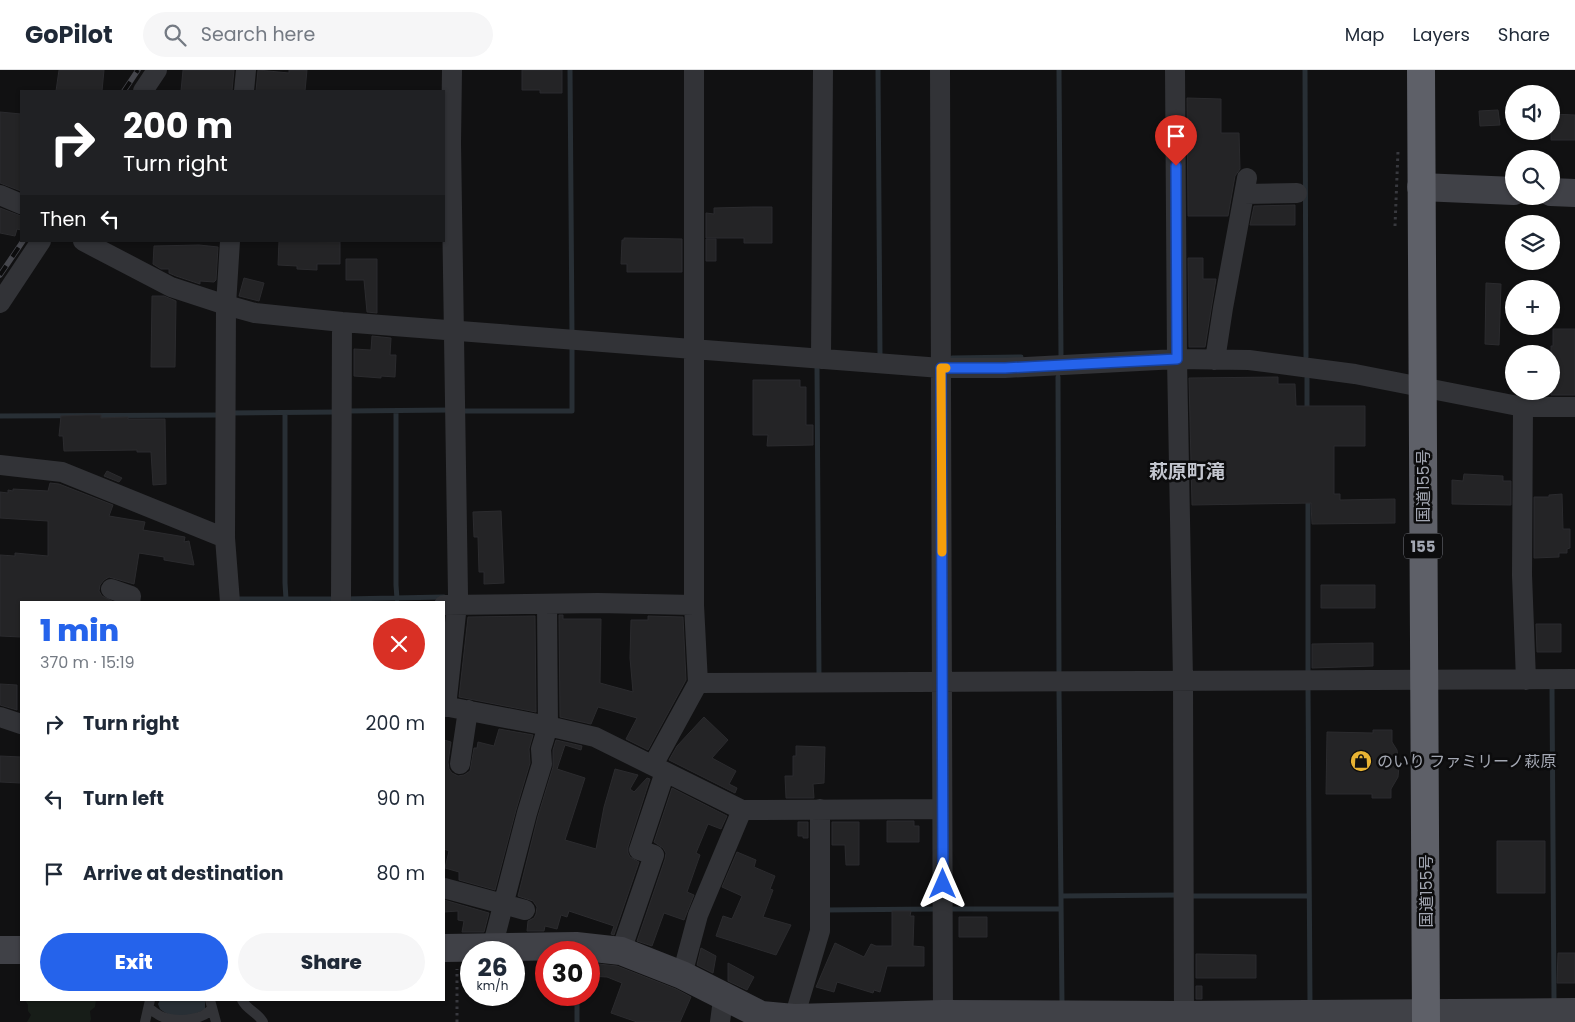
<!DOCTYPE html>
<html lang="en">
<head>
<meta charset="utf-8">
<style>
  body { margin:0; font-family:Poppins,"Noto Sans JP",sans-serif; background:#f6f6f7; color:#1f2937; height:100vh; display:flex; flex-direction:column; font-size:19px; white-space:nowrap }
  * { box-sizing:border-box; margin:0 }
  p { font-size:16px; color:#747a83 }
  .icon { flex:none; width:28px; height:28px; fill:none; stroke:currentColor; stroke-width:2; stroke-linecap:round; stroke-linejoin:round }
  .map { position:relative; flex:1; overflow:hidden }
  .side { position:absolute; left:20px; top:531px; width:425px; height:400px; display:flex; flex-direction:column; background:#fff; border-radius:0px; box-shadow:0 1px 4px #0004 }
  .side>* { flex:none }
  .top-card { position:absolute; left:20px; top:20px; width:425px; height:152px; border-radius:0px; box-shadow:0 1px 4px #0004; background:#202124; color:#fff; overflow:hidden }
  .tools { position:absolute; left:1505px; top:15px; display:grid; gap:10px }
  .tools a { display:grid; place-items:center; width:55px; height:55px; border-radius:50%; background:#fff; box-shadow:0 1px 4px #0004; font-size:25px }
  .speed { position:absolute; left:460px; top:871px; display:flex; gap:10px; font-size:25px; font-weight:700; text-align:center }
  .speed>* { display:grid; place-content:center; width:65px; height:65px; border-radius:50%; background:#fff; box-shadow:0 1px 4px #0004; line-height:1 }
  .speed small { font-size:12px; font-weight:400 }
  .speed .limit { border:8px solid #d22; background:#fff; color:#111 }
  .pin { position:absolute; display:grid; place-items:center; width:42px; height:42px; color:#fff; margin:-51px -21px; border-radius:50% 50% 50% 0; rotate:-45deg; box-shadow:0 0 5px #0007 }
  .pin .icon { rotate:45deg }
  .me { position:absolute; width:55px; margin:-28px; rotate:0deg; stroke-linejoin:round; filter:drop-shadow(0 0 4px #0008) }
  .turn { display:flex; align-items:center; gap:18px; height:105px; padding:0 20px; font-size:22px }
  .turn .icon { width:65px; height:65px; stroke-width:2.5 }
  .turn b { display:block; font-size:35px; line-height:42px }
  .then { display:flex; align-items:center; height:48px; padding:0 20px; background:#0003; gap:10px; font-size:19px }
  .round { display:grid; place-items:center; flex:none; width:52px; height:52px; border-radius:26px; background:#f6f6f7 }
  .overview { display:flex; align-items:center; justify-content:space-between; height:85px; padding:0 20px }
  h1 { font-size:30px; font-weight:800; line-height:38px; color:#2563eb }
  .button { display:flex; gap:10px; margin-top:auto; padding:10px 20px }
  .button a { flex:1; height:58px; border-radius:30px; background:#2563eb; color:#fff; font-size:20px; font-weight:800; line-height:58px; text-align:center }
  .button a+a { background:#f6f6f7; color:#1f2937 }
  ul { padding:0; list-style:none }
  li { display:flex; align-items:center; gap:15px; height:75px; padding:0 20px }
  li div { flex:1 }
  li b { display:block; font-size:19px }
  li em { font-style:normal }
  header { display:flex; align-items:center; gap:30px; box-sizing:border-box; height:70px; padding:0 25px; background:#fff; border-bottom:1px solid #e0e1e3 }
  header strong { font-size:24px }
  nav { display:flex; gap:28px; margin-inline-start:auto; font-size:18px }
  .search { width:350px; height:45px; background:#f6f6f7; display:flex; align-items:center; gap:12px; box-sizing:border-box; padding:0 18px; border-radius:28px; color:#747a83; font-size:19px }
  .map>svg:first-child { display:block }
  .green { fill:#171d18 }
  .water { fill:#282f35 }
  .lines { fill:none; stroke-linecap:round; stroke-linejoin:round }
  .stream { stroke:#282f35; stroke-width:5 }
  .building { fill:#242426; stroke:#2b2b2e }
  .path { stroke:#38393e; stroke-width:3; stroke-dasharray:2.5 4; stroke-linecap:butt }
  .lane { stroke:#323337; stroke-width:10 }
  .street { stroke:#323337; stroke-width:20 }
  .secondary { stroke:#404147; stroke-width:28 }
  .highway { stroke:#5e6068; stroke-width:28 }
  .rail-casing { stroke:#45464c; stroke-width:5.5 }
  .rail { stroke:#0c0c0d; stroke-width:4; stroke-dasharray:11; stroke-linecap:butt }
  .route-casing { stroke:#184099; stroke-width:12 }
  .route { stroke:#2563eb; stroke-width:9 }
  .slow { stroke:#f59e0b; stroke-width:9 }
  .labels { text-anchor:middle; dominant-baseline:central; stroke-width:5; stroke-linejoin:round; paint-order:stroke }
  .shield { fill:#0c0c0d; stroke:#767880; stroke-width:1 }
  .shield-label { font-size:15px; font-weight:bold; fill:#a3a7b2 }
  .street-label { font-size:16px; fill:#a3a7b2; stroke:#0c0c0d }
  .poi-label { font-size:16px; fill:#a3a7b2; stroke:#0c0c0d; text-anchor:start }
  .quarter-label { font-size:19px; font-weight:bold; fill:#c3c6cf; stroke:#0c0c0d }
</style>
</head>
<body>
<header>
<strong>GoPilot</strong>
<div class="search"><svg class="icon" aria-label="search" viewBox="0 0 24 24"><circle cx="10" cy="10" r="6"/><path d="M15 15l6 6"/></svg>Search here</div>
<nav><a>Map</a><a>Layers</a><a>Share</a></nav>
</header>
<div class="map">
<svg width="1575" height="952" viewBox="0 0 1575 952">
  <rect width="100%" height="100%" fill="#111112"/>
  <path class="green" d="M25 930H96L95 937 90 941 91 949 90 952H27L31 945 28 941V935Z"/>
  <path class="water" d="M160 930H205V939C192 947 172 950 160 939L158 934Z"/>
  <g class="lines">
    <path class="stream" d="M570 0 572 266
      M878 0 880 285
      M1059 0 1061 287
      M1305 0 1306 287
      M952 288 1021 287
      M817 297 819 607
      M1058 307 1059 605
      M1307 308V342
      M347 341 451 340
      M396 341V515L397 529
      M459 341H572V275
      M229 343 338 342
      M285 343V513L286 529
      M0 346 221 345
      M1308 428V603
      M235 529H336
      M345 529 444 527
      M1308 617 1310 932
      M1552 618 1554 932
      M1059 620 1062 934
      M1061 826 1180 825
      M1189 826H1309
      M949 839H1061
      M825 840 937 839
      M577 925V952"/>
  </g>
  <path class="building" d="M59 0H104L102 21H56Z
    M183 0H234L232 21H181Z
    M258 0 289 3V0H307L305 21H256Z
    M522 0H562V23H540V20H522Z
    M1187 28 1221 29V63H1239L1240 99 1235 106 1228 146H1188Z
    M1498 40 1500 55 1480 56 1479 41Z
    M0 42 21 44V121L0 113Z
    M1551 44 1575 45V70H1551Z
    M1295 135V155H1250L1254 136Z
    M753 137H772V173H744V168H706V143L714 144V138Z
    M0 138 21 146V160L17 159 15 166 0 163Z
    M624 168 682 169V202H627V194H621L622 170H624Z
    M706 169H716V191H706Z
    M279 171 340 172V194H317V200L297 199V196L278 195Z
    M199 175 218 177 216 210 214 212 200 211V214L176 206 169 203V199H161L153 194 154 176Z
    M1188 188H1203V209H1216L1205 277H1189Z
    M346 189H377V243L367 242 364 210H346Z
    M244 208 264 213 259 231 239 226Z
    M1486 213 1501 214 1499 275 1485 274Z
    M152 226H164L176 231 175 297H151Z
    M1553 259H1575V325H1551V276H1553Z
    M372 266 391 268 390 285H396L395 307 381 306V308L354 306V279L371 280Z
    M1278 307V314H1295L1296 336H1365V376H1334V424H1340V430L1395 429V453L1312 454 1311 433 1192 435 1189 308Z
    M753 310H800V317H806V355H813V375L767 376 768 365H753Z
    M87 345H101V348L128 347V349H165L166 414 153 415 151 382H137V380L64 381 63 366H59L61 346Z
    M107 401 122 408 119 412 104 406Z
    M1464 404 1503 406V411H1511V435L1452 434V410L1463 411Z
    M50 413 59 414 113 435 109 446 145 452 143 460 185 467 184 472 189 471 194 495 164 490V487L139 483 134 514 109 507 104 510 100 515 99 521 102 526 114 532H21V567L0 566V485L15 486V483L48 486V451L0 448V422L8 423V420L13 421V419L48 421Z
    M1562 424 1563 459H1570V478L1567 479V483H1559V487L1534 488V427H1549V425Z
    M501 441 504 513 484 514V502H479L478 467H474L473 442Z
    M1321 515H1375V538H1321Z
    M559 545H563V549H601L600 613 633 622 630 588 631 550H648V546L683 547 686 610 648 680 626 669 637 648 598 637 591 654 560 647Z
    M535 546 536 642 459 627 468 547Z
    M1536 554H1561V582H1537Z
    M1373 573V596L1312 598V574Z
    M0 614 17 615V640L0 635Z
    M704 647 728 670 712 688 736 701 729 714 737 718 735 723 669 690 677 676Z
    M499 659 533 665 529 679 530 693 516 740 495 820 459 810V802L445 798 449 781 444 779V670L451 672 448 692 449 699 452 703 458 706 464 705 470 701 474 678H477L478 672 494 676Z
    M1373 660H1392V672L1397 680 1399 696 1398 707 1391 719V728H1372V724H1326L1327 662 1373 663Z
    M556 670 582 676 581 680 565 675 557 699 585 708 565 770 596 779 604 737 615 699 638 705 630 719 634 722 647 708 650 709 628 777V783L630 787 639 792 614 865 611 864 614 856 569 841 567 847 561 845 557 859 545 856 544 861H527L528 851 534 848 536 844 537 837 533 831 518 826 538 746 553 697V680Z
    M796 676 825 677 824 713 813 714 814 728H786L785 706H793V686H796Z
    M0 686 21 687V713L0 712Z
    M672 718 727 746 721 759 708 754 696 783 700 785 687 822 694 825 684 850 664 843 652 876 637 871 665 789 666 783 663 778 654 772Z
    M887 751H914V756H919V772H887Z
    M798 752H808V768H803V766H798Z
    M832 752H859V795H846L845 775H832Z
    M1497 771H1545V823H1497Z
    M737 782 756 790 754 797 775 806 770 819 773 820 763 847 791 855 776 885 716 866 723 846 732 849 742 826 722 817Z
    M444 830 489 843 484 862H462L464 851 458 850V841L444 842Z
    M892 841H911L910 846H914L913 876 924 877V896H887L880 922 874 920 873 923 837 912 834 922 816 917 835 873 864 887 871 874 876 876H892Z
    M959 847H987V867H959Z
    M701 878 716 886 713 903 697 895Z
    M1558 883H1575V913H1557Z
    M1196 884 1256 885V908H1196Z
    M589 893 617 896 676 919 691 927 680 952H637L611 943 622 913 607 907 589 906Z
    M728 893 754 907 747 920 728 911Z
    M1196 916H1202V929H1196Z"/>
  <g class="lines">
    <path class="path" d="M1395 156 1398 81
      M457 952V899"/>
    <path class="lane" d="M210 930 216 952
      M242 930C247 940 257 942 263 952
      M149 938C154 942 160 947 166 948 180 952 204 950 212 938
      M145 952 150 930"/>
    <path class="street" d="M940 0 943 952
      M1175 0 1177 289 1183 610 1184 952
      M143 21 157 0
      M244 21 246 0
      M1244 124 1297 123
      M0 125 21 134
      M83 171 171 217 226 235 255 243 342 252 941 298H1005L1177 289 1249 290 1355 304 1523 337H1575
      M230 171 226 235 225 468 230 532
      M0 233 41 171
      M821 289 823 0
      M1215 290 1223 238 1247 108
      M1523 337 1522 505 1526 610
      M0 395 62 402 225 468
      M111 519 131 526 130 532
      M341 532 342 252
      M444 535 598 533 694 535
      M698 613 1575 609
      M444 636 548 656 595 667 742 740 942 739
      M446 637 458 525 451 73 452 0
      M0 647 21 654
      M460 694 468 640
      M653 695 698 613 694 535V0
      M444 818 525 840
      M492 878 527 743 542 694 541 679 548 656 547 535
      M621 881 654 785 639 780 665 702
      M682 905 698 845 742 740
      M794 948 820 861V739
      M720 952 722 937 726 928"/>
    <path class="secondary" d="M1421 117 1514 121
      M1551 122 1575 123
      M444 878 576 876 621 881 682 905 761 945 794 948 943 944 1184 945 1575 942
      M0 880H21"/>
    <path class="highway" d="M1421 0 1426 952"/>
    <g class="rail-casing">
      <path id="rail" d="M124 21 138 0
        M0 205 23 171"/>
    </g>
    <use href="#rail" class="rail"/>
  </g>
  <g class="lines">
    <g class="route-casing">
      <path id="route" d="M943 814 941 298H1005L1177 289 1176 96"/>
    </g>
    <use href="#route" class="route"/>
    <path class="slow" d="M942 482 941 298H946"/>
  </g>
  <defs>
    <g id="shop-disc" transform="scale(1.125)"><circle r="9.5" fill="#e8b333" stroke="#0c0c0d"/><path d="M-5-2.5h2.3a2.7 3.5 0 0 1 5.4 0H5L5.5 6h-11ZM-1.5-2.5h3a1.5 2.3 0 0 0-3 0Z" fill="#111"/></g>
  </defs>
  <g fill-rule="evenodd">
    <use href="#shop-disc" x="1361" y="691"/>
  </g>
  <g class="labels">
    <rect class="shield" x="1404" y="463.5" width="38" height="25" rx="4"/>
    <g class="shield-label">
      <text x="1423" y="476">155</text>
    </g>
    <g class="street-label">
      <text transform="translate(1423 416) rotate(-90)">国道155号</text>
      <text transform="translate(1426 821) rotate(-90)">国道155号</text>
    </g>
    <g class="poi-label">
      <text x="1377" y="691">のいり ファミリーノ萩原</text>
    </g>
    <g class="quarter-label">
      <text x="1187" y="401">萩原町滝</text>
    </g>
  </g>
</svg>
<div class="tools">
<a><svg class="icon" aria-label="sound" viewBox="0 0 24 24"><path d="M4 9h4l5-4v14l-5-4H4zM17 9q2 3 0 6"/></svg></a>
<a><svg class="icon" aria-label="search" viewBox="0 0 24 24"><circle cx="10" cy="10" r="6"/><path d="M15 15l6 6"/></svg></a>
<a><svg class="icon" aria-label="layers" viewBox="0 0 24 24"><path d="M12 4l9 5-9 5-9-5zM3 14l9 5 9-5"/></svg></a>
<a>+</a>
<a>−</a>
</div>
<div class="speed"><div>26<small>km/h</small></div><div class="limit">30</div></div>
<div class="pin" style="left:1176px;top:96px;background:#d93025"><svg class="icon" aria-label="arrive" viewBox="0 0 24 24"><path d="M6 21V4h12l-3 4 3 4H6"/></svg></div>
<svg class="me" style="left:943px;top:814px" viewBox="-20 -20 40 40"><path d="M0-17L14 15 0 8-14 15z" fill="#2563eb" stroke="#fff" stroke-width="4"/></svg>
<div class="top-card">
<div class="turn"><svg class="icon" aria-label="right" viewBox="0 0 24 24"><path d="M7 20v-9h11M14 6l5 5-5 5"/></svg><div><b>200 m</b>Turn right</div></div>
<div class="then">Then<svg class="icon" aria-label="left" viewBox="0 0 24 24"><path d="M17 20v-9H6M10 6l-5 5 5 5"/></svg></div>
</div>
<section class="side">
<div class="overview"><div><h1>1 min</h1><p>370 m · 15:19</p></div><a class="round" style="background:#d93025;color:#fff"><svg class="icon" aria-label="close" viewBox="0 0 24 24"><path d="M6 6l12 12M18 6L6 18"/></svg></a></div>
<ul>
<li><svg class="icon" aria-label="right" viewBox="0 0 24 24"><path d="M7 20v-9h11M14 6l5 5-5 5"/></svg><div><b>Turn right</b></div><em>200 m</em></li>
<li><svg class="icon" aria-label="left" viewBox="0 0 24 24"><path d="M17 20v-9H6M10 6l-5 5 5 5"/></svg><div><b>Turn left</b></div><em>90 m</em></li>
<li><svg class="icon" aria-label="arrive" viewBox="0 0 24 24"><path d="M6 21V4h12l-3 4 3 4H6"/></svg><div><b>Arrive at destination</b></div><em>80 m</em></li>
</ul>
<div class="button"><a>Exit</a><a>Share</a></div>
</section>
</div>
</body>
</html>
